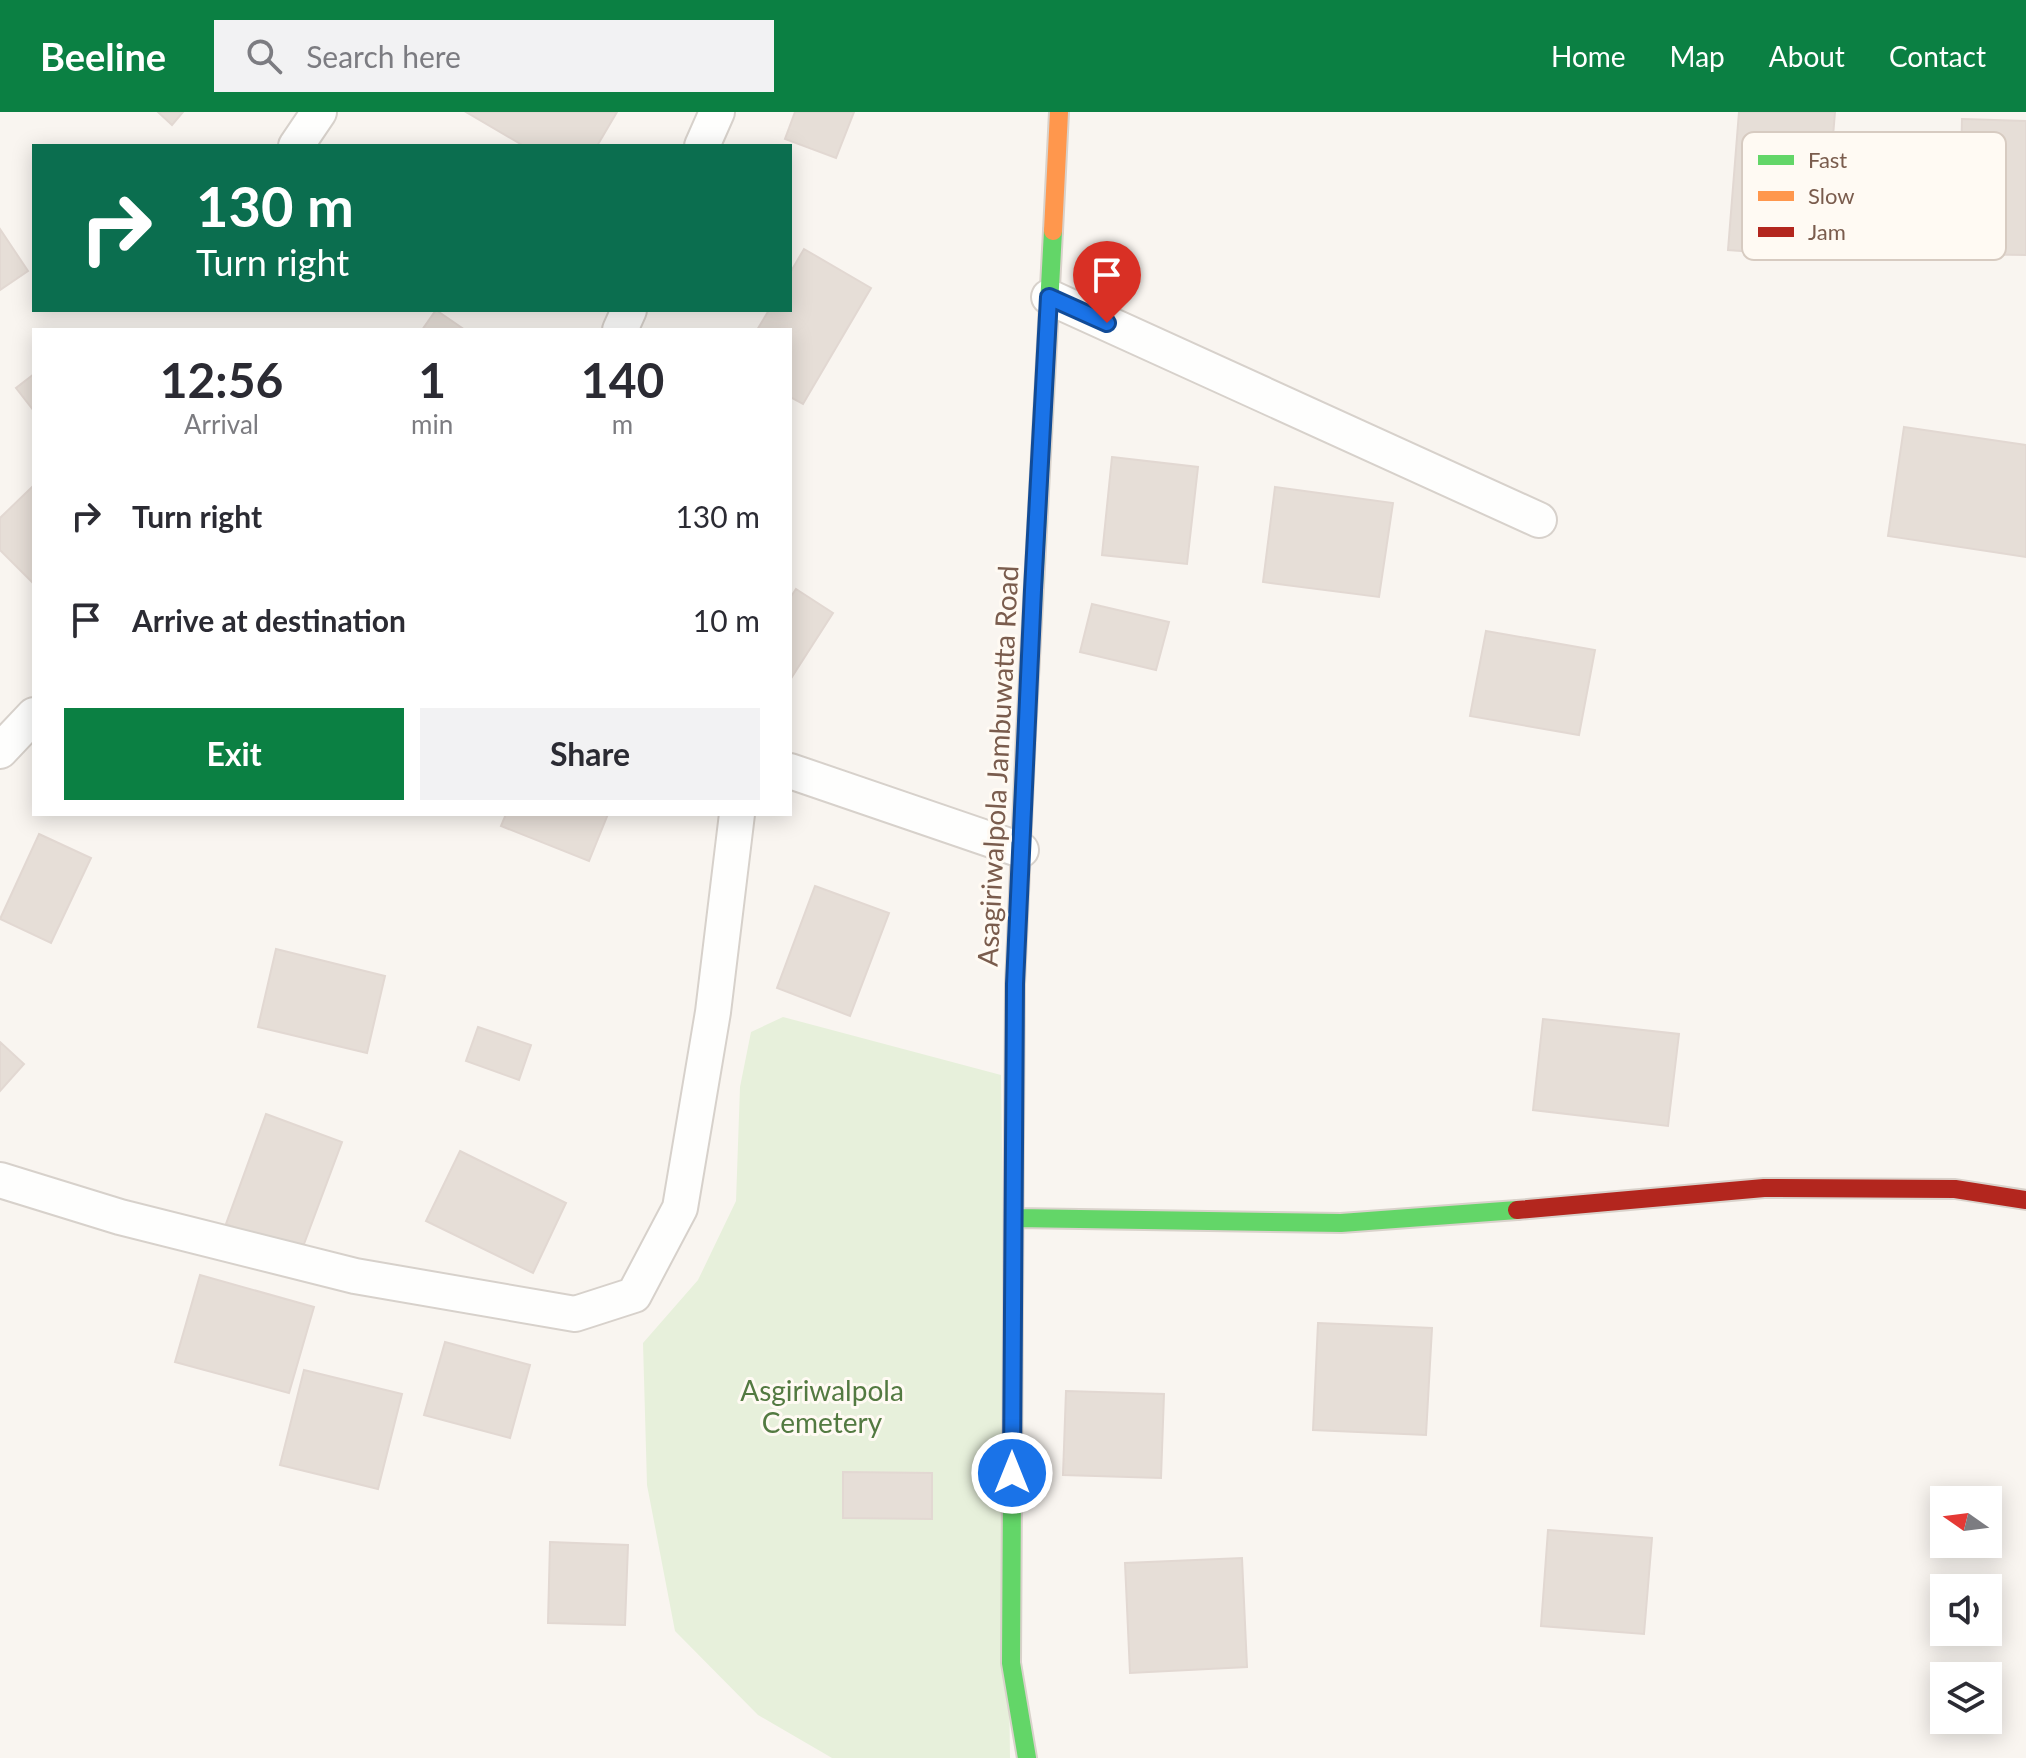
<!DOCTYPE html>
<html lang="en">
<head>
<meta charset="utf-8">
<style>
  body { margin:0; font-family:Lato,sans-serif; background:#f2f2f3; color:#2b2b33; height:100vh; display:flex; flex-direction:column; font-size:30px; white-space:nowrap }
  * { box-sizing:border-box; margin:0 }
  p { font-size:26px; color:#7c7c81 }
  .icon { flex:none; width:44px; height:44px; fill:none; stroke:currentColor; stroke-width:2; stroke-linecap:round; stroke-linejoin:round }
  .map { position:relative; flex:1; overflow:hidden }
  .drawer { position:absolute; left:32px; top:216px; width:760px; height:488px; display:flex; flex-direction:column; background:#fff; border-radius:0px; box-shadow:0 4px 20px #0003 }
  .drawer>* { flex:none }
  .top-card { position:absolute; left:32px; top:32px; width:760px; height:168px; border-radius:0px; box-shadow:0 4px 20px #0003; background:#0b6e4f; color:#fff; overflow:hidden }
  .needle { width:52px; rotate:284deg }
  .fabs { position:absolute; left:1930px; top:1374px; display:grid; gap:16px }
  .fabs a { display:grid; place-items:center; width:72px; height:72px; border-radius:0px; background:#fff; box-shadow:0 4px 20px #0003; font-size:40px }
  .pin { position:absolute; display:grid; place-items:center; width:68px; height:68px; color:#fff; margin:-82px -34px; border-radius:50% 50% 50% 0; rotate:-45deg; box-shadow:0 0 8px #0007 }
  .pin .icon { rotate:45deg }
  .me { position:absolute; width:88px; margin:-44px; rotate:0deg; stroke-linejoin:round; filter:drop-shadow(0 0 6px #0008) }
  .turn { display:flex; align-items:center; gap:28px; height:168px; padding:0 32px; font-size:36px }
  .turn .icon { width:104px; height:104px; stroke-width:2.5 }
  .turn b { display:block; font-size:56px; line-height:68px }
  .eta { display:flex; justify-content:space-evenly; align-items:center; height:136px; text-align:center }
  .eta b { font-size:48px; font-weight:700; line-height:56px }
  .action { display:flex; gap:16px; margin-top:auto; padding:16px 32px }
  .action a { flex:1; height:92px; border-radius:0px; background:#0b8043; color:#fff; font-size:32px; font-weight:700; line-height:92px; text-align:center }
  .action a+a { background:#f2f2f3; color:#2b2b33 }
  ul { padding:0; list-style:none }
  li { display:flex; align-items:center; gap:24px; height:104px; padding:0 32px }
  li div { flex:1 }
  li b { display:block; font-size:30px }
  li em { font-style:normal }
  header { display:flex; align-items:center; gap:48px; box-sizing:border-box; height:112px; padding:0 40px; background:#0b8043; color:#fff }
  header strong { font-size:38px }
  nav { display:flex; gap:44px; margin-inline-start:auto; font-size:28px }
  .search { width:560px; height:72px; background:#f2f2f3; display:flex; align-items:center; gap:20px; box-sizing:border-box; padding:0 28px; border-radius:0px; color:#7c7c81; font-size:30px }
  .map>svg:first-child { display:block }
  .green { fill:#e7f0db }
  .building { fill:#e6ded7; stroke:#e2d8d2; stroke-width:2 }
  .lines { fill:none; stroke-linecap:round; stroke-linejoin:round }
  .lane-casing { stroke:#d7d1cb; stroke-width:38 }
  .fast-casing { stroke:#d9d2cb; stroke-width:22 }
  .slow-casing { stroke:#d9d2cb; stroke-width:22 }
  .jam-casing { stroke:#d9d2cb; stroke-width:22 }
  .lane { stroke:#fefefd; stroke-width:34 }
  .fast { stroke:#63d668; stroke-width:18 }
  .slow { stroke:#ff974d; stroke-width:18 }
  .jam { stroke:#b3261e; stroke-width:18 }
  .route-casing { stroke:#114b97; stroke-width:20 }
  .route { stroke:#1a73e8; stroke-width:14 }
  .labels { text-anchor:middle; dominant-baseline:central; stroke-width:6; stroke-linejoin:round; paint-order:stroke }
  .street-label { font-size:28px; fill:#7a5c4d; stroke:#fffaf3 }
  .park-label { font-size:28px; fill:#537a41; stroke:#fffaf3 }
  .key { fill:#fffaf3; stroke:#d7cbc1; stroke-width:2 }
  .key-label { font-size:22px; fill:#7a5c4d }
</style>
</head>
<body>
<header>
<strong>Beeline</strong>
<div class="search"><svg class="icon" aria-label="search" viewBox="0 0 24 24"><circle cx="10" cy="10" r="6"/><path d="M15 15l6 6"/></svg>Search here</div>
<nav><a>Home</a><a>Map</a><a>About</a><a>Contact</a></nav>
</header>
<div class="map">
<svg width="2026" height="1646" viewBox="0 0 2026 1646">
  <rect width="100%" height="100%" fill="#f9f5f0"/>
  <path class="green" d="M783 905 1001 963 1010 1646H832L758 1603 675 1519 647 1373 643 1231 698 1168 736 1089 740 975 751 920Z"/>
  <path class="building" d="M158 0H183L172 13Z
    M466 0H617L597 34H524Z
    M795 0H854L836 46 785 27Z
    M1739 0H1835L1823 145 1728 138Z
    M1962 7 2026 9V143L1959 142Z
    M0 117 28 159 0 178Z
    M804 137 871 176 803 292 790 285V218H757L769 198H790V161Z
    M436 198 465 218H422Z
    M34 262V299L16 276Z
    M1904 315 2026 333V445L1888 424Z
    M1112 345 1198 355 1187 452 1102 443Z
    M34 373V472L0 438V406Z
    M1275 375 1393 391 1379 485 1263 470Z
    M796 477 833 501 792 565 790 563V486Z
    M1092 492 1169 510 1156 558 1080 540Z
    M1486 519 1595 538 1579 623 1470 604Z
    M506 702H608L589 749 501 714Z
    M39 722 91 746 51 831 0 807Z
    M815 774 889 801 850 904 777 876Z
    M276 837 385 864 367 941 258 915Z
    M1543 907 1679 922 1668 1014 1533 998Z
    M478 915 531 933 519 968 466 949Z
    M0 930 24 952 0 979Z
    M266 1002 342 1030 301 1140 226 1112Z
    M460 1039 566 1091 533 1161 426 1109Z
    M200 1163 314 1195 289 1281 175 1250Z
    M1318 1211 1432 1216 1426 1323 1313 1318Z
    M445 1230 530 1253 510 1326 424 1303Z
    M304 1258 402 1282 378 1377 280 1353Z
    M1066 1279 1164 1282 1161 1366 1063 1363Z
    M843 1360 932 1361V1407L843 1406Z
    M1548 1418 1652 1426 1644 1522 1541 1514Z
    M550 1430 628 1433 625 1513 548 1511Z
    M1242 1446 1247 1555 1130 1561 1125 1451Z"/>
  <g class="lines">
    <g class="lane-casing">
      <path id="lane" d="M296 34 319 0
        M702 34 717 0
        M1049 185 1539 408
        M620 218 629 198
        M0 639 34 603
        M790 659 1021 738
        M0 1068 120 1105 355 1164 575 1202 634 1183 680 1096 713 900 737 702"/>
    </g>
    <g class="fast-casing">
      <path id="fast" d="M1026 621 1053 119
        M1014 1023 1011 1551 1027 1646
        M1014 1106 1341 1111 1517 1098"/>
    </g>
    <g class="slow-casing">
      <path id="slow" d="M1053 119 1059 0
        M1014 1023 1015 872 1026 621"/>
    </g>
    <g class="jam-casing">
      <path id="jam" d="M1517 1098 1764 1076 1955 1077 2026 1088"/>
    </g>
    <use href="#lane" class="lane"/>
    <use href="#fast" class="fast"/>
    <use href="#slow" class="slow"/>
    <use href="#jam" class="jam"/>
  </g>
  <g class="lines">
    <g class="route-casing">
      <path id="route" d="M1012 1361 1015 872 1033 478 1049 185 1107 211"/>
    </g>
    <use href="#route" class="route"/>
  </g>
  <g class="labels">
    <g class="street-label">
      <text transform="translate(997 654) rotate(-87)">Asagiriwalpola Jambuwatta Road</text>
    </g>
    <g class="park-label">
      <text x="822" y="1278">Asgiriwalpola<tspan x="822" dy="32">Cemetery</tspan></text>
    </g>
  </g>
  <rect x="1742" y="20" width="264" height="128" rx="12" class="key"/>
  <rect x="1758" y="43" width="36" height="10" fill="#63d668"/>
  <rect x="1758" y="79" width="36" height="10" fill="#ff974d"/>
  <rect x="1758" y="115" width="36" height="10" fill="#b3261e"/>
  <g class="key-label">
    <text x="1808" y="56">Fast</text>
    <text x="1808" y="92">Slow</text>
    <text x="1808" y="128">Jam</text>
  </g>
</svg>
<div class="fabs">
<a><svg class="needle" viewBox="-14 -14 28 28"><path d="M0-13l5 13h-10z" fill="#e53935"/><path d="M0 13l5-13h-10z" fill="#7c7c81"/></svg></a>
<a><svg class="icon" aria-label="sound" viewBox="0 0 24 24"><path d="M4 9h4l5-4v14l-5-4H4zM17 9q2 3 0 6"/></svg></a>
<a><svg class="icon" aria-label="layers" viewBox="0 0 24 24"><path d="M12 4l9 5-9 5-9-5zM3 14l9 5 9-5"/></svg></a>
</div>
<div class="pin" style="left:1107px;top:211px;background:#d93025"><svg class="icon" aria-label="arrive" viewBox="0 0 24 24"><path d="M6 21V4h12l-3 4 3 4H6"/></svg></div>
<svg class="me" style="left:1012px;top:1361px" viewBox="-20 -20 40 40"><circle r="17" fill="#1a73e8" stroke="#fff" stroke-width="3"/><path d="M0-11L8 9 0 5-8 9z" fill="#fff"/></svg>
<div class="top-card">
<div class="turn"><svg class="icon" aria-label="right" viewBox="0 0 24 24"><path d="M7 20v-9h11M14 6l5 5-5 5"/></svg><div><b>130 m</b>Turn right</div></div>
</div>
<section class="drawer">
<div class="eta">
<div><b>12:56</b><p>Arrival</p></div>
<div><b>1</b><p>min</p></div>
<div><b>140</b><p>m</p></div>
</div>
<ul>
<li><svg class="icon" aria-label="right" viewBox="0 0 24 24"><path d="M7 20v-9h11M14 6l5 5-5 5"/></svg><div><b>Turn right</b></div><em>130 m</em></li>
<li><svg class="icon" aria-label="arrive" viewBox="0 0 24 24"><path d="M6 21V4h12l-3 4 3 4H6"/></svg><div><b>Arrive at destination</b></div><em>10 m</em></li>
</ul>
<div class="action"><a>Exit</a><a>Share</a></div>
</section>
</div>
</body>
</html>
